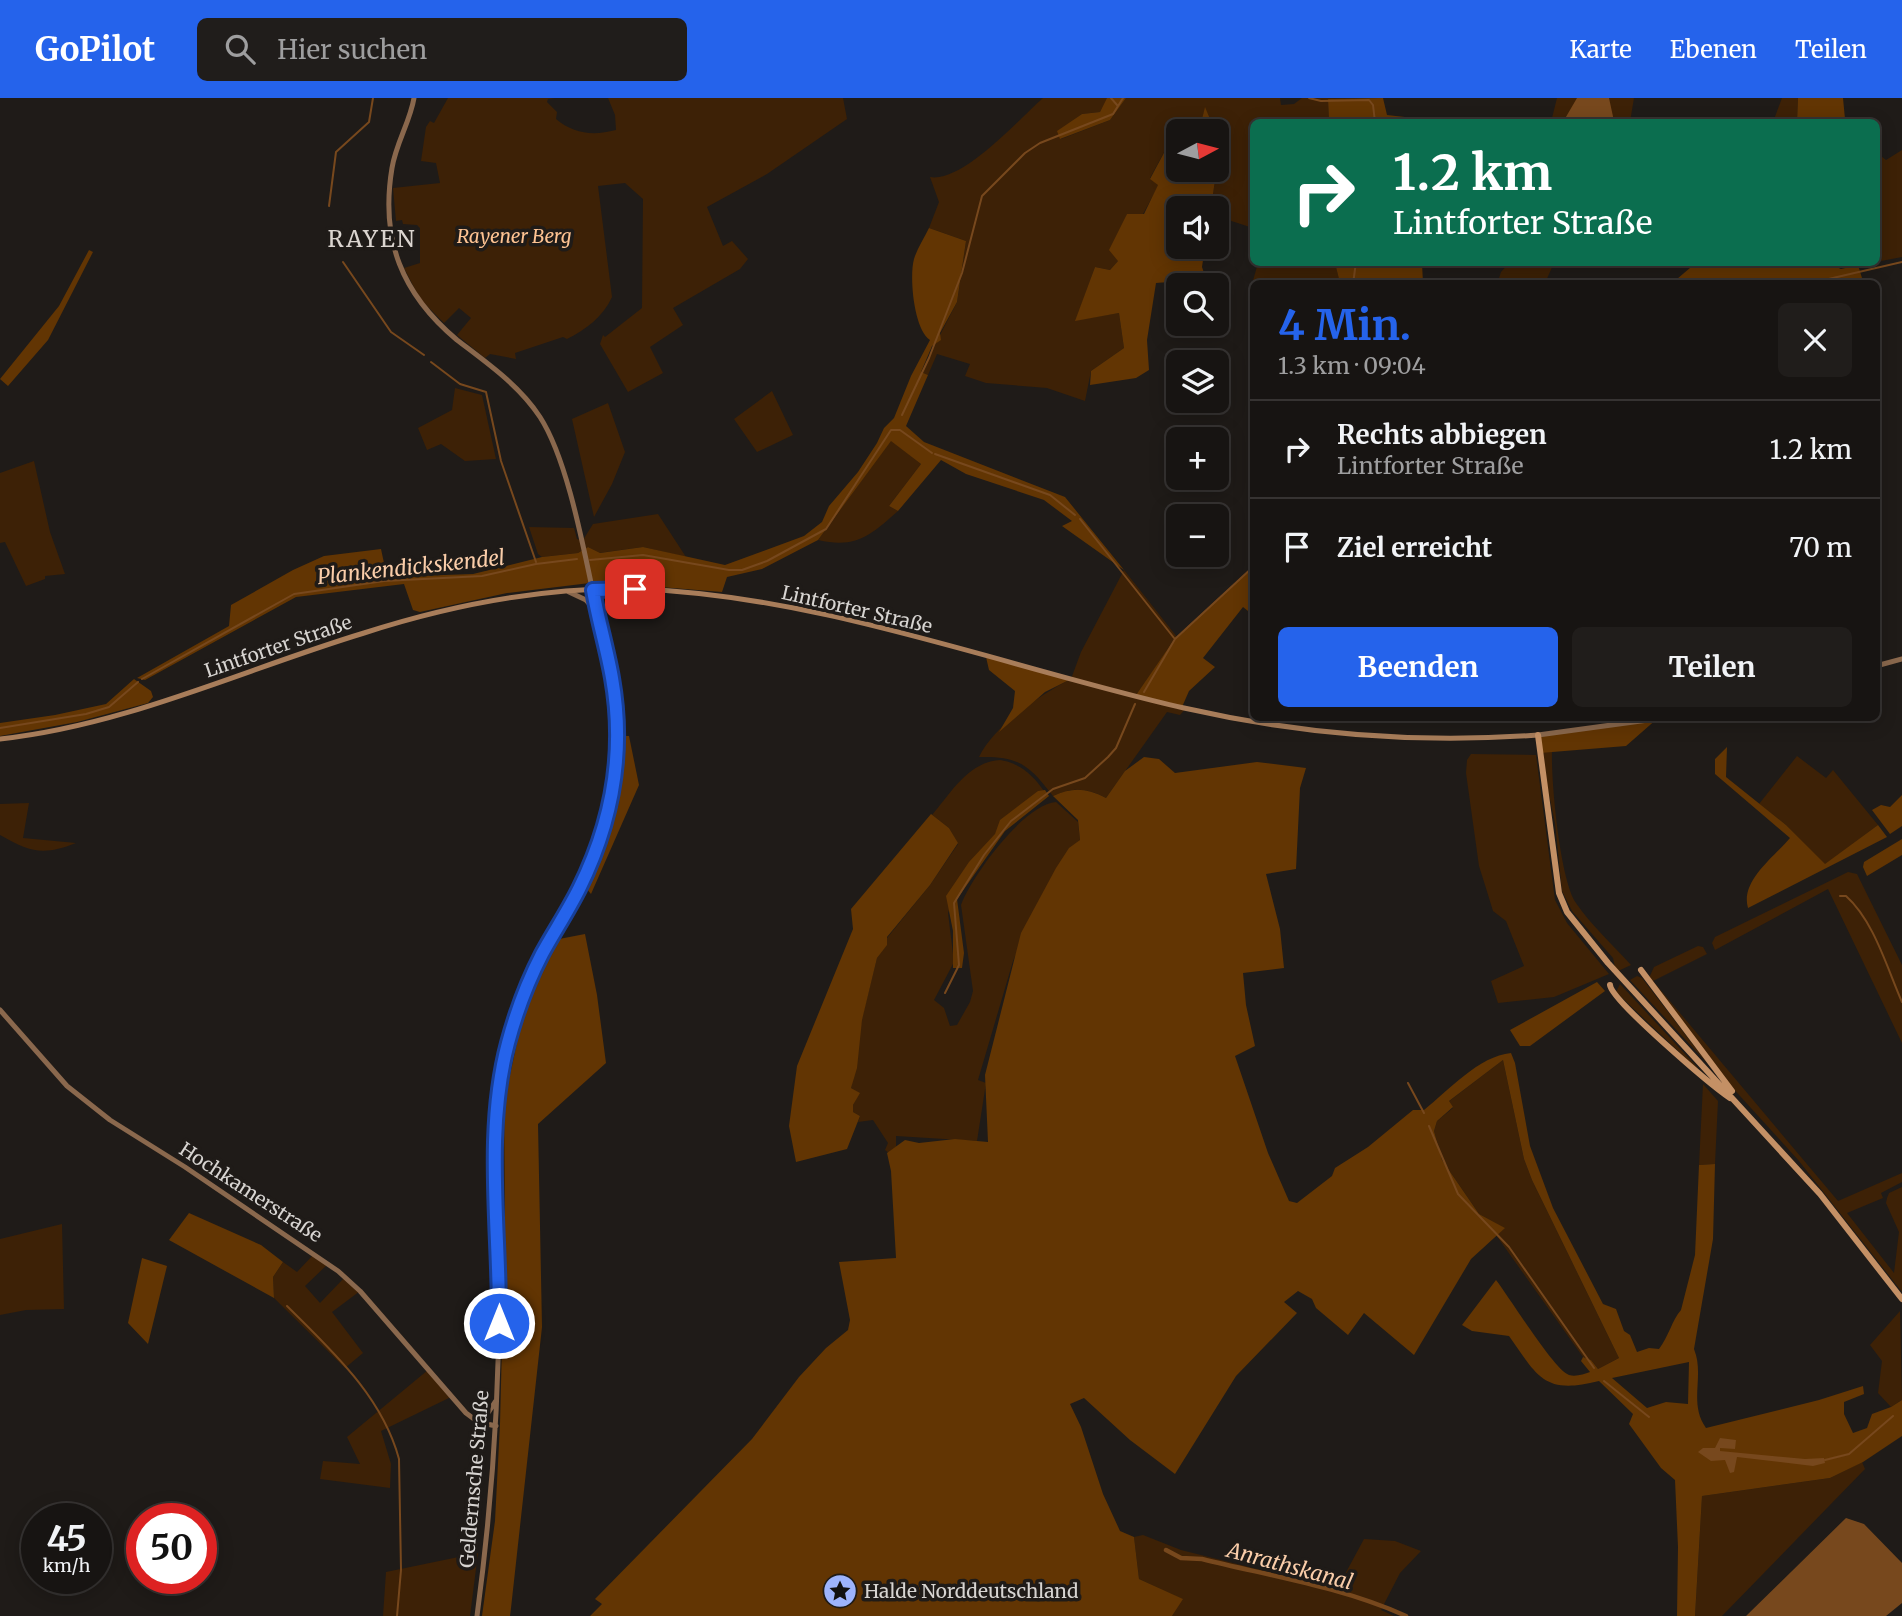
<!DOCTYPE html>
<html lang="de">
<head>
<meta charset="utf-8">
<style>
  body { margin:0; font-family:Merriweather,serif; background:#201d1b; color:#f1f3f6; height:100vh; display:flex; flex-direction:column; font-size:26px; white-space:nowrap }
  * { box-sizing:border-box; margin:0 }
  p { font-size:23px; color:#9e9e9f }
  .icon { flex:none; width:38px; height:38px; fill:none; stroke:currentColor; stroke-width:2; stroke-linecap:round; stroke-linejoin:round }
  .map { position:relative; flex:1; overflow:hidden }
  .drawer { position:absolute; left:1250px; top:182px; width:630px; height:441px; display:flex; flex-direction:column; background:#171412; border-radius:10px; box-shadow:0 4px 18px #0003,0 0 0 2px #363332 }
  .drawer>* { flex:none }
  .top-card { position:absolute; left:1250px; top:21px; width:630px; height:147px; border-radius:10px; box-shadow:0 4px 18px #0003,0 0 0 2px #363332; background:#0b6e4f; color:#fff; overflow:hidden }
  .needle { width:46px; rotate:83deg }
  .fabs { position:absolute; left:1166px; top:21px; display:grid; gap:14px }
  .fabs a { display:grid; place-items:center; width:63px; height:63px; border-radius:10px; background:#171412; box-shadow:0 4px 18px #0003,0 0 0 2px #363332; font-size:35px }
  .speed { position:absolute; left:21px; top:1405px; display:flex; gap:14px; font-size:35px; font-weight:700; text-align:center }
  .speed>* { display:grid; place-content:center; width:91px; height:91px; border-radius:50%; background:#171412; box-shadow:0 4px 18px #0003,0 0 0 2px #363332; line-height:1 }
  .speed small { font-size:18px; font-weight:400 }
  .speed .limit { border:10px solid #d22; background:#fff; color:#111 }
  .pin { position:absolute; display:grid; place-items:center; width:60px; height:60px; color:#fff; margin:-30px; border-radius:14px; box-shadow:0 4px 10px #0006 }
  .me { position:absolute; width:77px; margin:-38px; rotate:0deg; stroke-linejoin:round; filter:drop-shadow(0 0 5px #0008) }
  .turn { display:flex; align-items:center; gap:24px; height:147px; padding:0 28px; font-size:32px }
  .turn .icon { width:91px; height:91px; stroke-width:2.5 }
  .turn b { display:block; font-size:49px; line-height:60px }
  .round { display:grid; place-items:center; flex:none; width:74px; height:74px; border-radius:10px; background:#201d1b }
  .overview { display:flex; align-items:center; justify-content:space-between; height:119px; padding:0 28px }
  h1 { font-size:42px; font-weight:700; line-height:52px; color:#2563eb }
  .primary-button { display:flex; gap:14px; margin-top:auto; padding:14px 28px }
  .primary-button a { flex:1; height:80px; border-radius:10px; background:#2563eb; color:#fff; font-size:28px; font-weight:700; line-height:80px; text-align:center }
  .primary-button a+a { background:#201d1b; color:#f1f3f6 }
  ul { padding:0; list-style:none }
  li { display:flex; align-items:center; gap:21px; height:98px; padding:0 28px; border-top:2px solid #363332 }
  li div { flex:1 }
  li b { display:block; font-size:26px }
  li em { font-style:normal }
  header { display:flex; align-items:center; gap:42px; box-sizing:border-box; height:98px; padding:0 35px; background:#2563eb; color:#fff }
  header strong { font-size:33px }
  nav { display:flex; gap:38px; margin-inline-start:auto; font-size:24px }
  .search { width:490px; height:63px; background:#201d1b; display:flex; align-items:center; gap:18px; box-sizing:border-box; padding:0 24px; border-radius:10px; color:#9e9e9f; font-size:26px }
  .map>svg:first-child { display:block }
  .green { fill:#3d2106 }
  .forest { fill:#623503; fill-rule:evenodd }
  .water { fill:#77481d }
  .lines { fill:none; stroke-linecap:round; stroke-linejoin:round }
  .stream { stroke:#77481d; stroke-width:2 }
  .canal { stroke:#77481d; stroke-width:4.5 }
  .secondary { stroke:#8a684d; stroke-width:5 }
  .primary { stroke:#a87d5a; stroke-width:5 }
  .highway { stroke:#c49065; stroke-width:6 }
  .route-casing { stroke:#184099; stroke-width:18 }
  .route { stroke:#2563eb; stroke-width:12 }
  .labels { text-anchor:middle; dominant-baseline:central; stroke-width:7; stroke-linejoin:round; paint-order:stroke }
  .park-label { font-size:19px; font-style:italic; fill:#fec392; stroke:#1f1b18 }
  .street-label { font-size:19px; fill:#d7d4d1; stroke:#1f1b18 }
  .poi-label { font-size:19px; fill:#d7d4d1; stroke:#1f1b18; text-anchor:start }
  .water-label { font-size:21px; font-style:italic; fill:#facda9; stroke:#1f1b18 }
  .quarter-label { font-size:23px; letter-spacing:2px; fill:#dbd5d0; stroke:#1f1b18 }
</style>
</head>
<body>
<header>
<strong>GoPilot</strong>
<div class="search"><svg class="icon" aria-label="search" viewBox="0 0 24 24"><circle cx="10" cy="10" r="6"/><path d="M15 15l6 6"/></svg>Hier suchen</div>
<nav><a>Karte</a><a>Ebenen</a><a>Teilen</a></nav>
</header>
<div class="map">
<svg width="1902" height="1518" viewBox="0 0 1902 1518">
  <rect width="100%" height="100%" fill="#1f1b18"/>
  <path class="green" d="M448 0H555L548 1 547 4 557 14 556 21C574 36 593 38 616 32L615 17 608 0H843L847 21 767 76 707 109 723 148 732 143 748 161 740 171 673 210 683 227 650 249 663 275 628 294 600 246 603 237 605 239 642 210 643 101 625 85 598 88 612 199C603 219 585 232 567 241L563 239 515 255 516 261 490 256 485 260 457 237 471 220 459 210 444 225 420 201 404 170 420 165V130L417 127 403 126 402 122 396 123 393 90 440 85 436 65 421 63 426 29 430 23 434 25Z
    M1043 0H1108L1100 14 1082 16 1058 33 1061 41 1110 22 1126 0H1280L1281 7 1294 6 1302 0H1358L1328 1 1329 24H1253V130L1216 118V110H1211L1215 82 1223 67 1221 28H1213L1205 10 1199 33H1178V39L1174 36 1150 80 1159 87 1143 116H1127L1118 163 1110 172 1095 169 1076 222 1119 215 1124 250 1091 273 1085 303 1047 290 986 285 965 278 970 266 937 256 928 277 921 274 957 204 966 143 929 130 939 104 930 79C963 85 1019 21 1043 0Z
    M1557 0H1634L1630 24H1551Z
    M1782 0H1798L1797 24H1773Z
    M1902 52V159L1876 164V54L1886 62Z
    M1258 165H1335L1340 185 1253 186V194L1250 193Z
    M1509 165H1554L1545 185H1522L1511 181 1506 185 1497 186 1501 174Z
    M455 290 482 297 496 361 465 363 441 346 427 352 418 330 452 312Z
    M772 293 793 337 757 354 734 321Z
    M608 305 625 354 612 386 594 419 572 321Z
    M891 342 921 366 889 408 898 413C871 437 856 451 818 442Z
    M34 363 50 434 65 476 45 478V481L26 488 5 444 0 445V375Z
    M658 416 686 459 643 449 599 455 588 449 578 455 542 459 538 456 529 429 574 430 577 441 583 442 593 426Z
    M1124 472 1177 539 1136 597 1186 610 1180 617 1167 614 1106 700C1086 690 1074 689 1053 698 1029 667 1019 658 979 659 994 628 1041 596 1071 581L1081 554Z
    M1540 654H1552C1551 684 1560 781 1576 805 1591 827 1613 847 1631 867L1616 874 1613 860 1572 813 1562 793 1555 725Z
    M1471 656 1536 657 1555 802 1567 825 1609 876 1554 899 1498 905 1491 883 1524 868 1506 823 1493 813 1485 787 1479 768 1466 675 1467 662Z
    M1797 658 1826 680 1833 672 1878 727 1825 767 1786 727 1759 706Z
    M1000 662C1020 665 1033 677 1044 693L1006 722 957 789 948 815 954 864 934 902 944 910 950 928 957 927 970 904 973 893 961 807C971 779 1024 706 1056 704L1078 724 1080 742 1031 821 1013 863 978 982 986 985 977 1043 896 1038V1049L889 1055 885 1052 888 1045 873 1022 858 1024 860 1018 853 1014V1007L859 995 851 990 862 920 877 860 886 847 887 840 930 787 958 746 949 730 932 717C951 695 968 664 1000 662Z
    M29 705 23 740 76 745C43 758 30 754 0 737V706Z
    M1848 774 1857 776 1902 867V945L1828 791 1715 852 1712 845 1715 839Z
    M1698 848 1703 849 1707 856 1653 883 1838 1103 1902 1075V1084L1881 1095 1883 1100 1847 1115 1894 1175 1899 1134 1886 1105 1887 1100 1889 1095 1902 1089V1194L1799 1063 1730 987 1649 880 1654 869Z
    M1637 878 1642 880 1708 966 1630 882Z
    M1620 886 1698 970 1697 971 1616 894Z
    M1503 962 1524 1061 1532 1082 1619 1260 1598 1271 1591 1262 1583 1259 1496 1137 1504 1130 1479 1116 1442 1062 1434 1033 1437 1023 1453 1010 1448 1004Z
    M1703 986 1718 1003 1715 1066 1699 1067Z
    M62 1126 64 1211 26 1212 0 1217V1141Z
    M315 1155 329 1165 305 1188 320 1205 345 1179 360 1193 332 1214 363 1255 345 1270 274 1200 273 1179 283 1164 297 1174Z
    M1900 1213 1902 1302 1891 1309 1878 1295 1882 1263 1870 1247Z
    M428 1272 451 1299 381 1333 391 1366 390 1390 320 1381 323 1363 360 1366 347 1339Z
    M1862 1364 1865 1371 1722 1518H1695L1702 1398 1830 1380Z
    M1143 1437 1181 1452 1337 1491 1364 1441 1395 1443 1421 1453 1400 1475 1381 1512 1394 1518H1172L1182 1501 1139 1481 1134 1439Z
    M478 1455 470 1518H383L386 1474Z"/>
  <path class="forest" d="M1107 0H1126L1110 22 1060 41 1057 33 1082 16 1100 14Z
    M1383 0 1387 17 1414 20V24H1329L1328 1Z
    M1798 0H1843L1845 21 1836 24H1797Z
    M1205 9 1213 28H1224L1223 67 1215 82 1211 110H1178V149H1205L1202 169 1206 181 1156 185 1147 242 1149 272 1136 280 1090 287 1091 273 1124 250 1119 215 1075 223 1095 169 1110 172 1118 163 1109 152 1127 116H1144L1158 87 1150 81 1174 36 1178 39V72H1216V33H1199Z
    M929 130 966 143 957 204 940 235 941 242 932 248 921 274 928 277 906 328 924 344 1065 399 1124 472 1062 428 1072 423 1044 402 966 376 941 362 898 413 889 408 921 366 891 343 818 442 762 471 727 479 722 494 598 484 507 495 420 514 413 512 404 486 296 499 145 582 137 580 229 528 231 507 293 472 324 458 381 451 387 479 473 476 542 459 578 455 588 449 600 455 643 449 725 467 804 438 822 424 829 408 858 374 877 345 884 330 894 320 911 278 930 242C914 232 909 179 914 161 917 151 924 140 929 130Z
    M89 152 93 154 48 242 8 288 0 281 59 208Z
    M1697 164H1825L1841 171 1858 167 1862 180 1838 186 1666 185 1677 181Z
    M1335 165H1422L1423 185H1340Z
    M1253 468V517L1243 509 1203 560 1215 569 1189 593 1182 609 1136 597 1176 539Z
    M986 559 1071 581 1045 594 999 634 1013 610 1015 593 989 572Z
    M134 581 151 593 153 599 148 605 77 624 0 638V625L55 617 106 606Z
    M1658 620 1626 648 1540 655 1538 637Z
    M623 638H629L639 687 591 796 585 789 608 730 617 695Z
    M1727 649 1726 679 1786 727 1825 766 1878 727 1887 739 1748 810C1740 783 1774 759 1790 740L1715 676V661Z
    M1144 659 1159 661 1175 675 1257 664 1306 670 1300 690 1296 771 1266 776 1280 831 1284 870 1243 875 1246 907 1255 948 1235 958 1268 1055 1289 1103 1297 1105 1332 1078 1335 1070 1368 1049 1413 1012H1424C1449 992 1479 958 1511 955L1515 965 1530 1048 1553 1110 1603 1206 1616 1211 1624 1233 1630 1237 1637 1254 1649 1250 1659 1251C1669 1238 1672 1222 1681 1212L1695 1157 1699 1067 1715 1066 1713 1141 1694 1251C1705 1278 1688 1305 1706 1330L1819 1302 1863 1288 1864 1296 1844 1304V1316L1853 1335 1867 1330 1872 1316 1891 1309 1902 1302V1338L1863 1364 1830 1380 1702 1398 1695 1518H1677L1678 1449 1675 1382 1661 1370 1629 1326 1633 1316 1599 1283C1544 1297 1538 1279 1509 1238L1472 1233 1462 1227 1496 1182C1510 1200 1554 1272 1569 1277 1576 1279 1584 1276 1590 1274L1581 1263 1583 1259 1591 1262 1598 1271 1619 1260 1532 1082 1524 1061 1503 962 1449 1003 1453 1009 1437 1023 1434 1033 1442 1062 1479 1116 1505 1130 1471 1161 1414 1257 1364 1215 1348 1237 1316 1210 1312 1201 1298 1193 1284 1204 1297 1215 1236 1278 1175 1376 1130 1342 1084 1300 1070 1306 1081 1329 1103 1396 1120 1433 1134 1439 1139 1481 1183 1501 1172 1518H590L602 1506 595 1501 752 1341 799 1279 826 1250 848 1232 850 1222 839 1164 896 1160 891 1073 887 1055 905 1042 919 1045 955 1041 988 1044 985 977 1021 835 1056 770 1069 750 1080 742 1078 722 1053 698C1073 689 1086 690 1106 700L1125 673ZM1689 1264 1688 1306 1666 1304 1647 1310 1612 1280Z
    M1045 692 1049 698 1005 733 957 801 964 855 962 870H953V833L946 798 969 764 995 736 1000 722 1038 693Z
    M1902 697V728L1890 736 1872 712 1881 707 1890 709Z
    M931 716 949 730 958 745 930 787 887 839V847L877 860 862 922 857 970 851 990 860 995 853 1007V1014L860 1018 847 1051 796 1064 789 1028 797 968 853 831 851 811Z
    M1902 741V757L1867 778 1863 769 1864 764Z
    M585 836 597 897 606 965 538 1026 542 1229 511 1510 510 1518H482L495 1423 500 1326 505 1128 504 1005 525 907 554 842Z
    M1597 884 1605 893 1530 948H1520L1510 932Z
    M189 1115 261 1147 283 1164 273 1179 274 1200 169 1142Z
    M142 1160 167 1168 148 1246 128 1225Z"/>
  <path class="water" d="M1577 0H1609L1614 23 1563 24Z
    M1720 1340 1736 1342 1735 1351 1720 1350V1353L1805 1361 1824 1360 1825 1365 1813 1368 1737 1359 1734 1374 1730 1375 1725 1362 1711 1363 1698 1354 1703 1350H1715Z
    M1846 1420 1864 1426 1902 1465V1505L1886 1518H1746Z"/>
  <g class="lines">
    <path class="stream" d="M1111 0 1117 7
      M1309 0 1321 3 1369 2 1373 7 1375 24
      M329 108 336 54 369 24 373 0
      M343 164 391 234 424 257
      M1353 186 1356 164
      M1807 186 1902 164
      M431 264 460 286 486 294 501 363 536 464
      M902 317 929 260 962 175 982 98 1025 55 1040 45 1113 16 1123 0
      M935 356 1050 397 1075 417
      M1080 421 1174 540
      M590 462 643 457 729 472H742L767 463 826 431 891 332H900L932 355
      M142 581 294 496 384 483 482 478 536 466 577 461
      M1144 594 1175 541 1253 469
      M0 630 86 616 109 609 138 584
      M1840 798H1846C1874 823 1887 870 1902 904
      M945 895 959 867 954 805 984 757 1011 723 1053 691 1085 680 1108 659 1116 650 1135 606
      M1408 985 1424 1015
      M1429 1028 1458 1096 1509 1149 1594 1270
      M287 1208C332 1253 382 1298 399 1361L401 1472 397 1518
      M1604 1283 1649 1319
      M1825 1362 1849 1356 1893 1318"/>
    <path class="canal" d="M1166 1452 1181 1460 1202 1461C1270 1478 1342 1489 1406 1518"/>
    <path class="secondary" d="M414 0C410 24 396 45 392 70 380 142 402 196 457 242 487 265 519 287 540 319 569 364 585 459 597 513 604 548 614 581 616 617 621 679 606 742 576 797 565 818 550 838 540 860 520 904 504 951 498 999 489 1066 500 1136 499 1202 499 1308 491 1413 477 1518
      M569 494 586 502 594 511
      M1876 568 1902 561
      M1538 637 1663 620
      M0 912 67 988 110 1022 185 1069 338 1173 360 1193 466 1315 478 1324 496 1328
      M480 1320 488 1315 495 1304"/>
    <path class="primary" d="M0 641C127 627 242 572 364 535 451 507 544 489 636 491 820 497 1005 569 1184 610 1299 636 1420 646 1538 637"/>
    <path class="highway" d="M1538 637 1559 795 1567 814 1608 865 1820 1096 1902 1201
      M1641 872 1732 993
      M1610 887C1611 902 1711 987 1730 1000"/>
  </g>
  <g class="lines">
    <g class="route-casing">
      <path id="route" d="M499 1225C500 1133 484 1035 508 945 516 915 528 883 542 856 554 834 568 813 579 791 612 725 625 653 612 580 607 551 598 522 593 492L635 491"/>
    </g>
    <use href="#route" class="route"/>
  </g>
  <defs>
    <g id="sight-disc" transform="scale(1.75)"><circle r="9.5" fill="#9db4fd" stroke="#1f1b18"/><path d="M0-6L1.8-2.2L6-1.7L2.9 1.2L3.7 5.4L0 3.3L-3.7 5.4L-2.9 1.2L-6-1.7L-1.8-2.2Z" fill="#111"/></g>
  </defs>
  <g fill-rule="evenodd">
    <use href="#sight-disc" x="840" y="1493"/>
  </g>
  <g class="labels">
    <g class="park-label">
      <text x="514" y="138">Rayener Berg</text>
    </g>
    <g class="street-label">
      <text transform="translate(857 511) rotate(13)">Lintforter Straße</text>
      <text transform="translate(278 548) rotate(-19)">Lintforter Straße</text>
      <text transform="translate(251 1094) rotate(33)">Hochkamerstraße</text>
      <text transform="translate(474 1381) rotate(-85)">Geldernsche Straße</text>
    </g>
    <g class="poi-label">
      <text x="864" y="1493">Halde Norddeutschland</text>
    </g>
    <g class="water-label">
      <text transform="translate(411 469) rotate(-6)">Plankendickskendel</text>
      <text transform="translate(1290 1468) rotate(15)">Anrathskanal</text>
    </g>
    <g class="quarter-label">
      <text x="372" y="140">RAYEN</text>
    </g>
  </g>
</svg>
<div class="fabs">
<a><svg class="needle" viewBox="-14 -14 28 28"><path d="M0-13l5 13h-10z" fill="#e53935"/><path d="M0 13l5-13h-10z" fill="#9e9e9f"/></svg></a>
<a><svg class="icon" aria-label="sound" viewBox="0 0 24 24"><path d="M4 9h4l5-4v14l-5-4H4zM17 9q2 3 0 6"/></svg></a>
<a><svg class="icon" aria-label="search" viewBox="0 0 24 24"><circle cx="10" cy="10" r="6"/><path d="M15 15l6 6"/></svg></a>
<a><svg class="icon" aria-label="layers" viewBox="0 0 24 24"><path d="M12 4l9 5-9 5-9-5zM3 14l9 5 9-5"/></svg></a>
<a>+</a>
<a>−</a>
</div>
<div class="speed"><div>45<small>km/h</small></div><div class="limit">50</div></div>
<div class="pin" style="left:635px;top:491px;background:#d93025"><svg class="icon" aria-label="arrive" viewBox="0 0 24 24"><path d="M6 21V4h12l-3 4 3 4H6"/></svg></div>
<svg class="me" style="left:499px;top:1225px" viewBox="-20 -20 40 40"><circle r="17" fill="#2563eb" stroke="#fff" stroke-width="3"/><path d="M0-11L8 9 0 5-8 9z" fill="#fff"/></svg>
<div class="top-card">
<div class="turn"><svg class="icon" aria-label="right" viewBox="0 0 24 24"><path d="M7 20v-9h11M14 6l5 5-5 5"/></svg><div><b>1.2 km</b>Lintforter Straße</div></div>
</div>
<section class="drawer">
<div class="overview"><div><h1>4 Min.</h1><p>1.3 km · 09:04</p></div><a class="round"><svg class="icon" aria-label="close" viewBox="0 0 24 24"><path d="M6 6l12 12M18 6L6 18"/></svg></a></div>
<ul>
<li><svg class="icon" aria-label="right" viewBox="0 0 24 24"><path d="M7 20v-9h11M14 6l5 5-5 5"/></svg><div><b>Rechts abbiegen</b><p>Lintforter Straße</p></div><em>1.2 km</em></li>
<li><svg class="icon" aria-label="arrive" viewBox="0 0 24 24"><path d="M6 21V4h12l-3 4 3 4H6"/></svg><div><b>Ziel erreicht</b></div><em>70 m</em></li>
</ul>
<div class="primary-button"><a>Beenden</a><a>Teilen</a></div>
</section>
</div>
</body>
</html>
